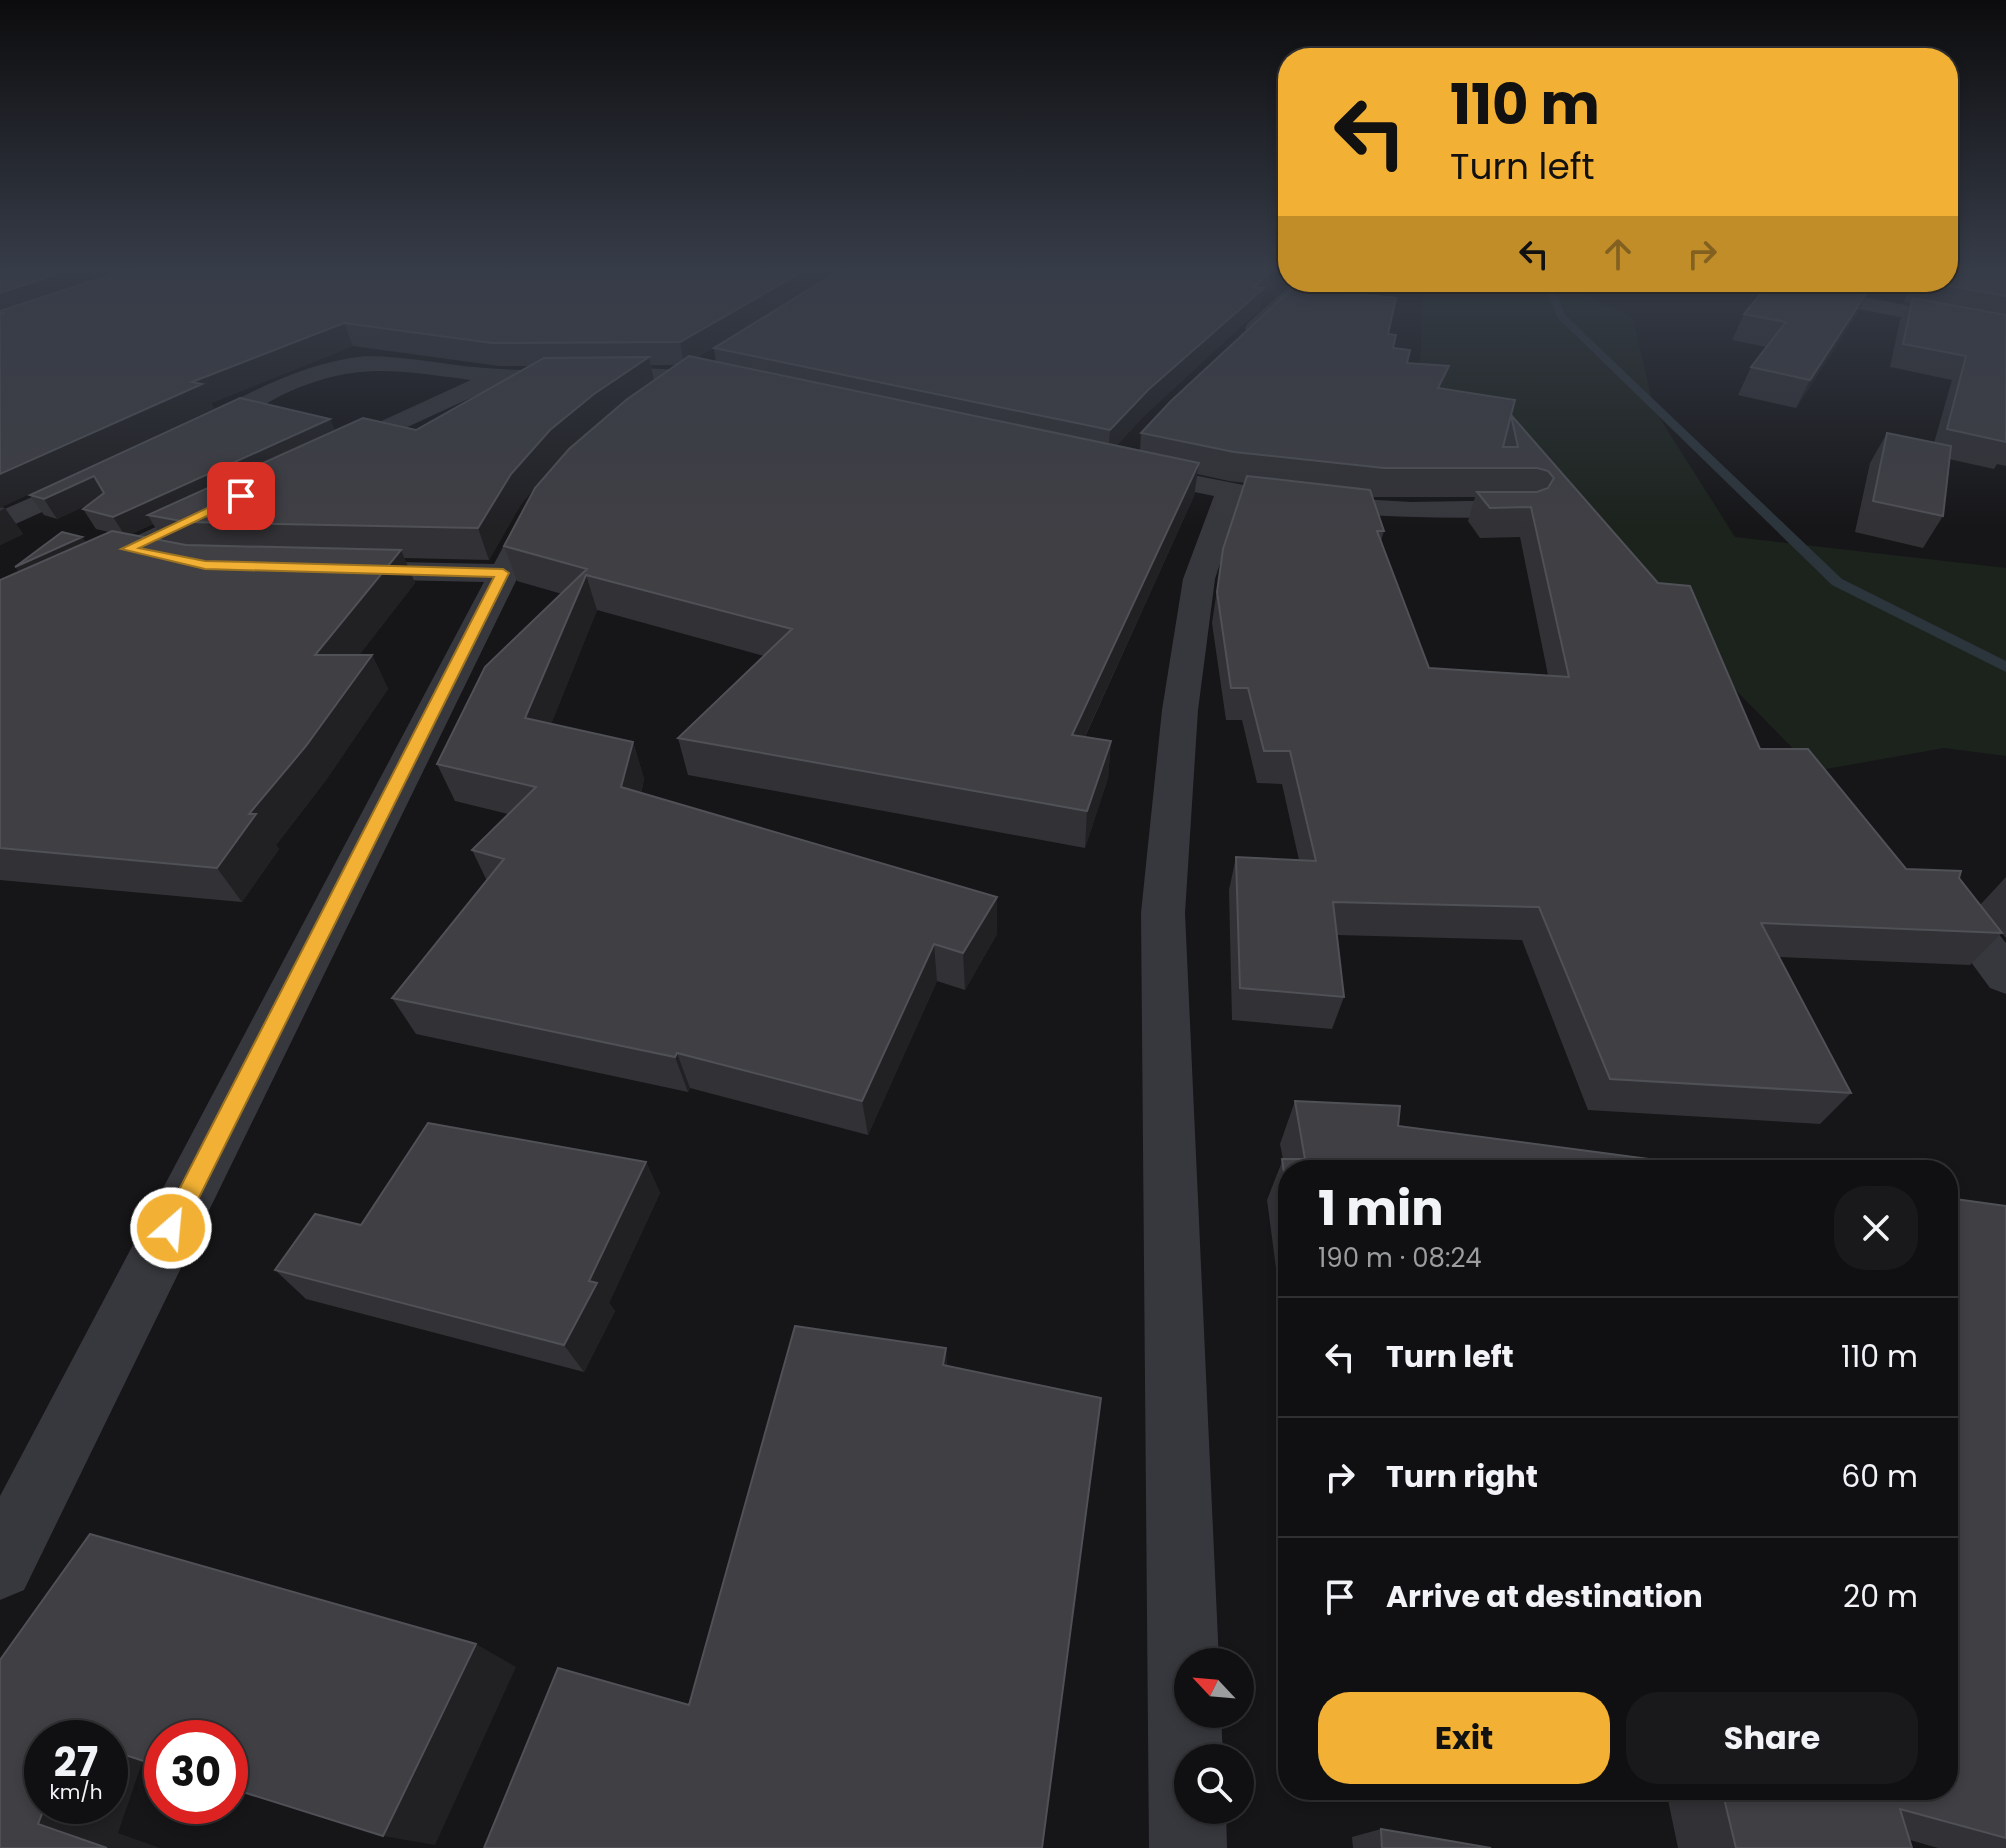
<!DOCTYPE html>
<html lang="en">
<head>
<meta charset="utf-8">
<style>
  body { margin:0; font-family:Poppins,sans-serif; background:#19191b; color:#f1f3f6; height:100vh; display:flex; flex-direction:column; font-size:30px; white-space:nowrap }
  * { box-sizing:border-box; margin:0 }
  p { font-size:26px; color:#9c9d9f }
  .icon { flex:none; width:44px; height:44px; fill:none; stroke:currentColor; stroke-width:2; stroke-linecap:round; stroke-linejoin:round }
  .map { position:relative; flex:1; overflow:hidden }
  .panel { position:absolute; left:1278px; top:1160px; width:680px; height:640px; display:flex; flex-direction:column; background:#101012; border-radius:32px; box-shadow:0 4px 12px #0003,0 0 0 2px #303032 }
  .panel>* { flex:none }
  .hud { position:absolute; left:1278px; top:48px; width:680px; height:244px; border-radius:32px; box-shadow:0 4px 12px #0003,0 0 0 2px #303032; background:#f2b134; color:#111; overflow:hidden }
  .needle { width:52px; rotate:296deg }
  .controls { position:absolute; left:1174px; top:1648px; display:grid; gap:16px }
  .controls a { display:grid; place-items:center; width:80px; height:80px; border-radius:50%; background:#101012; box-shadow:0 4px 12px #0003,0 0 0 2px #303032; font-size:40px }
  .speed { position:absolute; left:24px; top:1720px; display:flex; gap:16px; font-size:40px; font-weight:700; text-align:center }
  .speed>* { display:grid; place-content:center; width:104px; height:104px; border-radius:50%; background:#101012; box-shadow:0 4px 12px #0003,0 0 0 2px #303032; line-height:1 }
  .speed small { font-size:20px; font-weight:400 }
  .speed .limit { border:12px solid #d22; background:#fff; color:#111 }
  .pin { position:absolute; display:grid; place-items:center; width:68px; height:68px; color:#fff; margin:-34px; border-radius:16px; box-shadow:0 4px 12px #0006 }
  .me { position:absolute; width:88px; margin:-44px; rotate:27deg; stroke-linejoin:round; filter:drop-shadow(0 0 6px #0008) }
  .turn { display:flex; align-items:center; gap:28px; height:168px; padding:0 40px; font-size:36px }
  .turn .icon { width:104px; height:104px; stroke-width:2.5 }
  .turn b { display:block; font-size:56px; line-height:68px }
  .lanes { display:flex; align-items:center; height:76px; padding:0 40px; background:#0003; justify-content:center; gap:40px; direction:ltr }
  .lanes .off { opacity:.35 }
  .round { display:grid; place-items:center; flex:none; width:84px; height:84px; border-radius:32px; background:#19191b }
  .head { display:flex; align-items:center; justify-content:space-between; height:136px; padding:0 40px }
  h1 { font-size:48px; font-weight:700; line-height:60px }
  .primary-button { display:flex; gap:16px; margin-top:auto; padding:16px 40px }
  .primary-button a { flex:1; height:92px; border-radius:32px; background:#f2b134; color:#111; font-size:32px; font-weight:700; line-height:92px; text-align:center }
  .primary-button a+a { background:#19191b; color:#f1f3f6 }
  ul { padding:0; list-style:none }
  li { display:flex; align-items:center; gap:24px; height:120px; padding:0 40px; border-top:2px solid #303032 }
  li div { flex:1 }
  li b { display:block; font-size:30px }
  li em { font-style:normal }
  .map>svg:first-child { display:block }
  .green { fill:#1c231d }
  .lines { fill:none; stroke-linecap:round; stroke-linejoin:round }
  .stream { fill:#2c353c; fill-rule:evenodd }
  .minor { fill:#37383d; fill-rule:evenodd }
  .wall { fill:#323236; fill-rule:evenodd }
  .shaded-wall { fill:#212124 }
  .building { fill:#3f3f44; stroke:#4f5156; stroke-width:2; fill-rule:evenodd }
  .route { fill:#f2b134; stroke:#9d7322; stroke-width:2 }
</style>
</head>
<body>
<div class="map">
<svg width="2006" height="1848" viewBox="0 0 2006 1848">
  <rect width="100%" height="100%" fill="#161618"/>
  <path class="green" d="M1423 282H1562L1633 318 1654 409 1735 537 2006 568V756L1944 748 1815 771 1420 368Z"/>
  <g class="lines">
    <path class="stream" d="M1542 282H1552L1565 315 1842 579 2006 661V672L1832 585 1558 318Z"/>
    <path class="minor" d="M1294 282H1316L1264 333H1248L1245 328 1248 323Z
      M1743 282H1784L2006 324V338L1753 288Z
      M365 356C410 356 454 367 500 369 574 373 648 362 722 375L730 377 734 382 730 387 722 389 667 382 503 383 338 459 329 457 325 451 329 445 471 380C396 370 354 361 282 395 260 406 215 438 192 432L188 427 192 422C248 394 301 363 365 356Z
      M1137 464 1254 487 1343 498 1411 502 1526 500 1536 503 1540 509 1536 515 1526 518C1429 518 1336 518 1240 501L1215 579 1198 710 1185 913 1219 1662H1188V1714H1221L1223 1758H1188V1810H1226L1227 1848H1149L1141 913 1162 710 1183 579 1214 496 1127 478 1124 472 1127 466Z
      M92 471 102 473 106 479 102 485 0 531V511Z
      M214 500 224 503 228 509 224 515 0 621V599Z
      M537 500 547 503 551 509 24 1590 0 1600V1496L484 582 349 579 338 577 334 570 338 563 349 561 494 564 523 509 527 503Z
      M1954 893 1969 898 2006 943V994L1990 988 1932 909 1939 898Z"/>
  </g>
  <path class="wall" d="M0 268 1262 298 1260 309 1146 414 1116 446 1140 451 1141 433 1388 334 1393 348 1407 363 1449 366 1443 389 1511 415 1760 749 1906 869 1959 878 1980 905 2006 877V938L2002 933 1970 965 1779 957 1851 1093 1820 1124 1588 1110 1522 940 1337 935 1344 997 1332 1029 1232 1020 1229 890 1236 857 1299 860 1282 784 1257 783 1242 720H1226L1212 623 1223 549 1245 483 1229 481 1197 474 1194 496 1085 737 1111 741 1108 778 1085 848 688 775 678 738 764 656 597 610 551 724 633 742 644 779 641 793 997 897V934L965 990 937 981 868 1135 690 1088 688 1092 416 1034 392 998 487 881 472 850 508 814 455 801 437 764 562 594 517 581 504 546 566 453 559 459 521 504 489 560 404 558 415 583 359 655H372L388 689 326 780 276 845 279 849 242 902 0 880V580L18 572 82 537 86 543 109 532 96 529 83 509 91 503 57 519 44 515 30 495 330 419 335 431 416 430 530 366H499L353 346 211 403 214 408 1 507 5 508 23 534 0 545ZM743 330 714 348 716 362 696 358ZM651 365H676L654 381ZM1372 497H1475L1468 521 1480 538 1520 537 1548 675 1429 668 1381 541 1384 531ZM153 524 163 540 131 534Z
    M2006 268V466L1997 464 1994 469 1949 459 1943 516 1923 548 1855 532 1870 463 1887 433 1934 443 1952 380 1890 367 1900 320 1910 303 1904 302 1909 282H1948Z
    M1770 282H1877L1869 295H1867L1858 312 1796 408 1738 395 1751 367 1766 347 1732 340 1744 314Z
    M1295 1101 1400 1106 1288 1170V1298H1280L1267 1200 1283 1159 1280 1144Z
    M646 1162 660 1193 609 1303 615 1311 584 1372 306 1299 275 1270 361 1225Z
    M2006 1206V1848H1938L1910 1840 1912 1848H1678L1666 1790H1948Z
    M1381 1829 1491 1848H1353L1352 1837Z"/>
  <path class="shaded-wall" d="M75 268H147L5 313H0V293Z
    M809 268H846L684 365 680 342Z
    M1275 268H1288V274L1262 298 1260 309 1146 414 1108 455 1110 430 1148 390Z
    M1871 286 1858 312 1796 408 1810 380Z
    M344 323 353 346 211 403 214 408 0 508V474L192 382Z
    M649 357 655 385 602 423 559 459 521 504 489 560 478 528 511 474 550 430 594 394Z
    M1449 366 1442 392 1438 388Z
    M330 419 338 438 148 515 153 524 126 537 113 517Z
    M1199 463 1194 496 1069 771 1072 735Z
    M94 476 106 496 57 519 44 499Z
    M5 508 23 534 0 545V511Z
    M82 537 92 553 26 583 15 567Z
    M401 550 415 583 333 689 315 655Z
    M586 575 597 610 539 754 525 718Z
    M372 655 388 689 326 780 276 845 279 849 242 902 217 868 249 814Z
    M1111 741 1108 778 1085 848 1087 811Z
    M633 742 644 779 633 824 621 787Z
    M997 897V934L965 990 963 953Z
    M934 944 937 981 868 1135 862 1101Z
    M677 1053 690 1088 688 1092 675 1057Z
    M646 1162 660 1193 609 1303 615 1311 584 1372 564 1345 589 1281Z
    M946 1348 949 1387 943 1365Z
    M476 1644 516 1667 435 1845 383 1836Z
    M110 1746 145 1754 118 1833 160 1848H107L38 1824 45 1806H110Z"/>
  <path class="building" d="M0 268H75L0 293Z
    M132 268H809L680 342 492 343 344 323 192 382 202 384 0 474V315L5 313H0V311Z
    M844 268H1275L1254 287 1264 288 1148 390 1110 430 714 348Z
    M1948 268H2006V296L1928 282H1948Z
    M1770 282H1849L1871 286 1810 380 1751 367 1786 322 1744 314Z
    M1293 288 1396 298 1388 334 1396 335 1393 348 1410 350 1407 363 1449 366 1438 388 1515 400 1511 415 1658 583 1690 586 1760 749H1808L1906 869 1961 871 1959 878 2002 933 1761 923 1851 1093 1610 1079 1539 907 1333 902 1344 997 1240 988 1236 857 1316 861 1290 751H1264L1248 688H1231L1217 592 1223 549 1247 476 1370 490 1384 531H1377L1429 668 1569 677 1531 507 1490 508 1477 492H1537L1548 488 1554 478 1548 471 1537 468H1384L1234 452 1141 433 1171 401ZM1511 415 1518 447H1503Z
    M1913 298 2006 315V442L1947 429 1966 356 1903 344Z
    M689 356 1199 463 1072 735 1111 741 1087 811 678 738 792 629 586 575 525 718 633 742 621 787 997 897 963 953 934 944 862 1101 677 1053 675 1057 392 998 504 859 472 850 536 787 437 764 485 667 587 569 504 546 535 488 569 449 626 400Z
    M649 357 594 394 550 430 511 474 478 528 187 522 148 515 363 418 416 430 544 358Z
    M240 398 330 419 113 517 83 509 104 493 94 476 44 499 30 495Z
    M1887 433 1951 446 1943 516 1873 501Z
    M112 531 186 545 401 550 315 655H372L306 746 249 814H256L217 868 0 848V580Z
    M62 532 82 537 15 567Z
    M1295 1101 1400 1106 1398 1126 1732 1170H1288V1200L1282 1159H1305Z
    M428 1123 646 1162 589 1281 597 1283 564 1345 275 1270 315 1214 361 1225Z
    M1948 1198 2006 1206V1838L1900 1809 1912 1848H1736L1722 1790H1948Z
    M795 1326 946 1348 943 1365 1101 1398 1042 1848H484L558 1668 689 1705Z
    M90 1534 476 1644 383 1836 230 1788V1738H162V1767L110 1750V1738H42V1806H45L38 1824 107 1848H0V1660Z
    M1381 1829 1491 1848H1382Z"/>
  <linearGradient id="sky" x2="0" y2="1"><stop stop-color="#0c0c0d"/><stop offset="0.51" stop-color="#363c48"/><stop offset="1" stop-color="#363c48" stop-opacity="0"/></linearGradient>
  <rect width="2006" height="527" fill="url(#sky)"/>
  <path class="route" d="M241 492 247 496 245 498 139 548 205 561 503 569 509 573 180 1236 171 1239 163 1236 160 1228 163 1221 494 577 205 569 121 549Z"/>
</svg>
<div class="controls">
<a><svg class="needle" viewBox="-14 -14 28 28"><path d="M0-13l5 13h-10z" fill="#e53935"/><path d="M0 13l5-13h-10z" fill="#9c9d9f"/></svg></a>
<a><svg class="icon" aria-label="search" viewBox="0 0 24 24"><circle cx="10" cy="10" r="6"/><path d="M15 15l6 6"/></svg></a>
</div>
<div class="speed"><div>27<small>km/h</small></div><div class="limit">30</div></div>
<div class="pin" style="left:241px;top:496px;background:#d93025"><svg class="icon" aria-label="arrive" viewBox="0 0 24 24"><path d="M6 21V4h12l-3 4 3 4H6"/></svg></div>
<svg class="me" style="left:171px;top:1228px" viewBox="-20 -20 40 40"><circle r="17" fill="#f2b134" stroke="#fff" stroke-width="3"/><path d="M0-11L8 9 0 5-8 9z" fill="#fff"/></svg>
<div class="hud">
<div class="turn"><svg class="icon" aria-label="left" viewBox="0 0 24 24"><path d="M17 20v-9H6M10 6l-5 5 5 5"/></svg><div><b>110 m</b>Turn left</div></div>
<div class="lanes"><svg class="icon" aria-label="left" viewBox="0 0 24 24"><path d="M17 20v-9H6M10 6l-5 5 5 5"/></svg><svg class="icon off" aria-label="ahead" viewBox="0 0 24 24"><path d="M12 20V5M6 11l6-6 6 6"/></svg><svg class="icon off" aria-label="right" viewBox="0 0 24 24"><path d="M7 20v-9h11M14 6l5 5-5 5"/></svg></div>
</div>
<section class="panel">
<div class="head"><div><h1>1 min</h1><p>190 m · 08:24</p></div><a class="round"><svg class="icon" aria-label="close" viewBox="0 0 24 24"><path d="M6 6l12 12M18 6L6 18"/></svg></a></div>
<ul>
<li><svg class="icon" aria-label="left" viewBox="0 0 24 24"><path d="M17 20v-9H6M10 6l-5 5 5 5"/></svg><div><b>Turn left</b></div><em>110 m</em></li>
<li><svg class="icon" aria-label="right" viewBox="0 0 24 24"><path d="M7 20v-9h11M14 6l5 5-5 5"/></svg><div><b>Turn right</b></div><em>60 m</em></li>
<li><svg class="icon" aria-label="arrive" viewBox="0 0 24 24"><path d="M6 21V4h12l-3 4 3 4H6"/></svg><div><b>Arrive at destination</b></div><em>20 m</em></li>
</ul>
<div class="primary-button"><a>Exit</a><a>Share</a></div>
</section>
</div>
</body>
</html>
